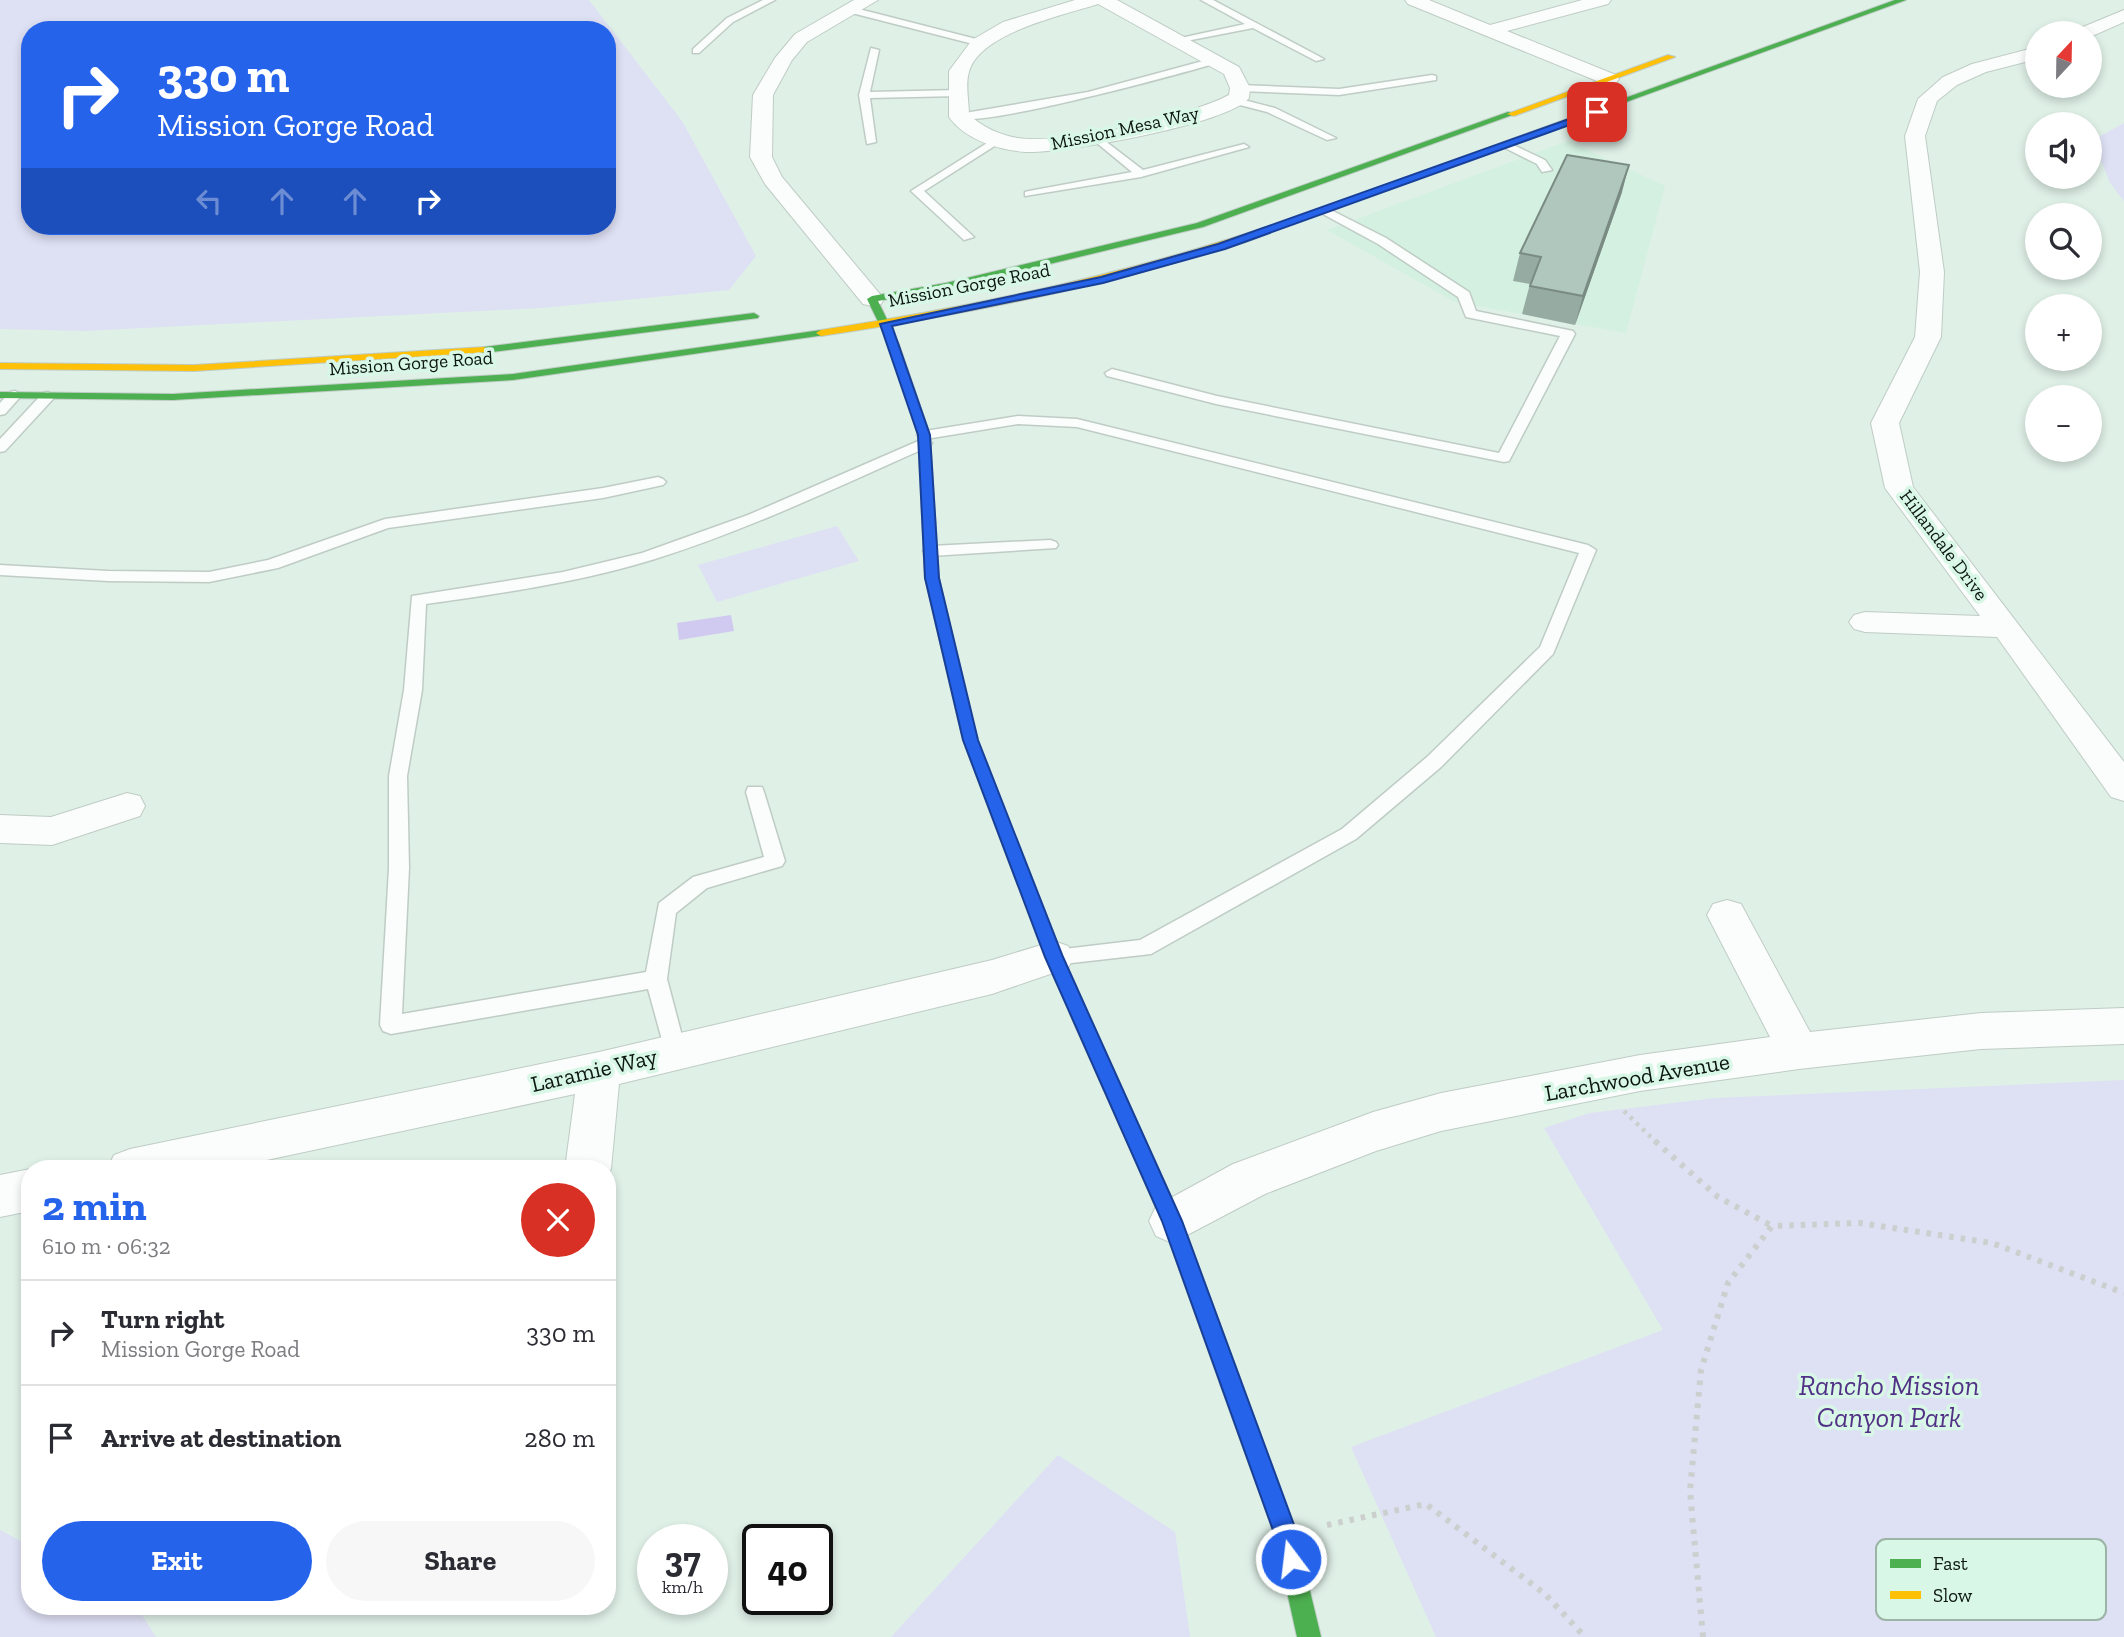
<!DOCTYPE html>
<html lang="en">
<head>
<meta charset="utf-8">
<style>
  body { margin:0; font-family:"Zilla Slab",serif; background:#f7f7f7; color:#2b2b33; height:100vh; display:flex; flex-direction:column; font-size:26px; white-space:nowrap }
  * { box-sizing:border-box; margin:0 }
  p { font-size:23px; color:#7c7c81 }
  .icon { flex:none; width:38px; height:38px; fill:none; stroke:currentColor; stroke-width:2; stroke-linecap:round; stroke-linejoin:round }
  .map { position:relative; flex:1; overflow:hidden }
  .panel { position:absolute; left:21px; top:1160px; width:595px; height:455px; display:flex; flex-direction:column; background:#fff; border-radius:28px; box-shadow:0 4px 10px #0003 }
  .panel>* { flex:none }
  .guide { position:absolute; left:21px; top:21px; width:595px; height:214px; border-radius:28px; box-shadow:0 4px 10px #0003; background:#2563eb; color:#fff; overflow:hidden }
  .needle { width:46px; rotate:22deg }
  .buttons { position:absolute; left:2025px; top:21px; display:grid; gap:14px }
  .buttons a { display:grid; place-items:center; width:77px; height:77px; border-radius:50%; background:#fff; box-shadow:0 4px 10px #0003; font-size:35px }
  .speed { position:absolute; left:637px; top:1524px; display:flex; gap:14px; font-size:35px; font-weight:700; text-align:center }
  .speed>* { display:grid; place-content:center; width:91px; height:91px; border-radius:50%; background:#fff; box-shadow:0 4px 10px #0003; line-height:1 }
  .speed small { font-size:18px; font-weight:400 }
  .speed .limit { border:4px solid #111; border-radius:10px; background:#fff; color:#111 }
  .pin { position:absolute; display:grid; place-items:center; width:60px; height:60px; color:#fff; margin:-30px; border-radius:14px; box-shadow:0 4px 10px #0006 }
  .me { position:absolute; width:77px; margin:-38px; rotate:345deg; stroke-linejoin:round; filter:drop-shadow(0 0 5px #0008) }
  .turn { display:flex; align-items:center; gap:24px; height:147px; padding:0 21px; font-size:32px }
  .turn .icon { width:91px; height:91px; stroke-width:2.5 }
  .turn b { display:block; font-size:49px; line-height:60px }
  .lanes { display:flex; align-items:center; height:66px; padding:0 21px; background:#0003; justify-content:center; gap:35px; direction:ltr }
  .lanes .off { opacity:.35 }
  .round { display:grid; place-items:center; flex:none; width:74px; height:74px; border-radius:37px; background:#f7f7f7 }
  .head { display:flex; align-items:center; justify-content:space-between; height:119px; padding:0 21px }
  h1 { font-size:42px; font-weight:700; line-height:52px; color:#2563eb }
  .action { display:flex; gap:14px; margin-top:auto; padding:14px 21px }
  .action a { flex:1; height:80px; border-radius:42px; background:#2563eb; color:#fff; font-size:28px; font-weight:700; line-height:80px; text-align:center }
  .action a+a { background:#f7f7f7; color:#2b2b33 }
  ul { padding:0; list-style:none }
  li { display:flex; align-items:center; gap:21px; height:105px; padding:0 21px; border-top:2px solid #e1e1e2 }
  li div { flex:1 }
  li b { display:block; font-size:26px }
  li em { font-style:normal }
  .map>svg:first-child { display:block }
  .built { fill:#d3f0e0 }
  .green { fill:#dee0f4; fill-rule:evenodd }
  .water { fill:#d0caf1 }
  .lines { fill:none; stroke-linecap:round; stroke-linejoin:round }
  .lane-casing { stroke:#bfccc5; stroke-width:3 }
  .street-casing { stroke:#bfccc5; stroke-width:2 }
  .fast-casing { stroke:#bfccc5; stroke-width:2 }
  .slow-casing { stroke:#bfccc5; stroke-width:2 }
  .path-far1 { stroke:#cbcfcd; stroke-width:4.5; stroke-dasharray:3.5 5; stroke-linecap:butt }
  .path { stroke:#cbcfcd; stroke-width:6; stroke-dasharray:4.5 7; stroke-linecap:butt }
  .lane { fill:#fafdfb; fill-rule:evenodd }
  .street { fill:#fafdfb; fill-rule:evenodd }
  .fast { fill:#4caf50; fill-rule:evenodd }
  .slow { fill:#ffc107; fill-rule:evenodd }
  .wall { fill:#96aba2 }
  .shaded-wall { fill:#7a8b84 }
  .building { fill:#afc7bc; stroke:#7a8b84; stroke-width:2 }
  .route { fill:#2563eb; stroke:#184099; stroke-width:2 }
  .labels { text-anchor:middle; dominant-baseline:central; stroke-width:7; stroke-linejoin:round; paint-order:stroke }
  .far-street-label { font-size:19px; fill:#0c1711; stroke:#d8f7e6 }
  .street-label { font-size:23px; fill:#0c1711; stroke:#d8f7e6 }
  .near-park-label { font-size:28px; font-style:italic; fill:#523287; stroke:#d8f7e6 }
  .key { fill:#d8f7e6; stroke:#9bb4a6; stroke-width:2 }
  .key-label { font-size:19px; fill:#0c1711 }
</style>
</head>
<body>
<div class="map">
<svg width="2124" height="1637" viewBox="0 0 2124 1637">
  <rect width="100%" height="100%" fill="#dff0e7"/>
  <path class="built" d="M1568 141 1665 186 1626 333 1455 302 1327 230Z"/>
  <path class="green" d="M0 0H589L682 121 756 256 729 290 541 308 84 331 0 329ZM30 30H607V226H30Z
    M2124 123V201L2110 183 2093 140Z
    M837 526 859 561 717 602 698 565Z
    M2124 1080V1637H1436L1351 1447 1663 1330 1544 1128 1590 1113 1715 1098Z
    M1058 1455 1175 1532 1190 1637H891Z
    M0 1530 30 1546V1606L137 1607 156 1637H0Z"/>
  <path class="water" d="M731 615 734 631 679 640 677 623Z"/>
  <g class="lines">
    <g class="lane-casing">
      <path id="lane" d="M763 0H775L733 22 699 53H693V49L727 18Z
        M1201 0H1213L1324 59 1316 61 1253 28 1176 43V39L1245 24Z
        M847 6 984 41 986 43 981 46 844 11 842 9Z
        M871 48 879 50 870 92 959 90 964 93 959 96 870 98 876 142 867 144 859 95Z
        M1214 58 1217 59V63C1183 73 973 131 954 117L959 114 1088 92Z
        M1432 75 1436 76V80L1339 95 1240 91 1235 88 1240 85 1339 89Z
        M1236 98 1275 108 1336 138 1327 140 1267 112 1232 103V99Z
        M1096 134 1143 170 1244 144 1249 147 1141 177 1025 196V192L1029 191 1132 172 1092 139 1091 137Z
        M995 138 1004 140 924 191 974 237 964 240 911 191Z
        M1507 142 1545 160 1552 170 1542 172 1537 164 1503 147V143Z
        M1321 209H1329L1386 238 1469 292 1476 311 1573 331 1575 334 1509 461 1504 462 1216 404 1107 376 1105 373 1112 369 1217 396 1499 453 1560 336 1466 317 1458 297 1378 244 1321 213Z
        M15 391 22 395 5 414 0 415V403L10 392Z
        M48 392 55 396 53 399 5 451 0 452V439L43 393Z
        M1018 416 1077 419 1588 545 1596 550 1553 654 1441 767 1356 839 1151 954 1054 965 1047 963 1044 957 1047 951 1140 940 1342 829 1427 757 1540 647 1579 553 1077 427 1018 424 926 439 932 443 930 446C840 486 750 529 655 559 581 582 503 593 426 604L422 690 407 776 409 868 402 1014 646 972 659 903 693 877 764 857 746 792 748 787H762L764 792 785 861 782 866 707 888 676 913 667 979 686 1051 683 1058 675 1060 667 1058 648 989 391 1034 383 1031 380 1025 389 868V776L404 690 412 596 563 572 642 553 748 515 923 439 917 435 919 432Z
        M658 477 663 479 666 482 663 485 603 498 388 528 278 568 209 582 108 581 0 575V565L108 571 209 572 268 560 385 519 603 488Z
        M1050 540 1056 542 1058 545 1056 548 931 556 923 551 931 546Z"/>
    </g>
    <g class="street-casing">
      <path id="street" d="M854 0H878L807 42 792 60 773 95 772 157 782 177 884 299 881 304 872 306 863 304 765 184 750 157 753 95 775 58 795 34Z
        M1075 0H1117L1239 67 1250 88 1249 98C1230 124 1060 154 1026 152 999 150 965 140 949 117V71L972 40 1003 22ZM1098 4 1224 74 1230 88 1229 95C1187 117 1064 145 1018 138 999 135 983 127 969 115 969 102 965 84 969 72 979 33 1064 15 1098 4Z
        M1405 0H1429L1490 25 1582 0H1611L1608 4 1507 31 1616 75 1619 79 1616 83H1602L1408 4Z
        M2124 10V22L2090 37V33H2075L2078 29Z
        M2037 47V59L1986 72 1957 85 1937 101 1925 136 1944 272 1941 337 1899 423 1913 487 2124 762V801L2111 797 1997 637 1865 632 1854 629 1849 622 1854 615 1865 612 1980 616 1885 488 1871 423 1915 337 1920 272 1905 136 1918 99 1943 77 1972 64Z
        M127 793 140 796 145 806 140 816 52 845 0 843V815L51 817Z
        M1727 900 1741 904 1810 1032 1981 1013 2124 1008V1044L1981 1049 1799 1069 1640 1091 1441 1131 1376 1151 1265 1194 1172 1243 1156 1236 1149 1221 1156 1206 1233 1164 1373 1112 1441 1093 1640 1055 1770 1037 1707 915 1713 904Z
        M1054 941 1068 946 1074 957 1068 968 992 994 619 1084 611 1169 607 1176V1169H565L575 1094 225 1169H107L114 1155 130 1149 599 1052 992 960Z
        M30 1169V1211L0 1217V1175Z"/>
    </g>
    <g class="fast-casing">
      <path id="fast" d="M1895 0H1906L1272 231 1264 229Z
        M1508 112 1515 114 1203 227 946 289 878 301 899 344 930 435 939 578 977 740 1063 957 1088 1014 1085 1019 1079 1021 1073 1019 1045 957 963 740 925 578 918 435 889 344 867 299 872 296 946 283 1197 223Z
        M754 313 759 316 758 318 484 353 478 350 484 347Z
        M821 330 825 331V335L513 380 173 400 0 398V392L173 394 513 374Z
        M1230 1370 1238 1373 1241 1381 1296 1533 1321 1637H1297L1274 1533 1219 1381 1222 1373Z"/>
    </g>
    <g class="slow-casing">
      <path id="slow" d="M1668 55 1675 57 1514 116 1507 114Z
        M1266 227 1274 229C1256 242 1216 250 1193 257 1071 294 947 317 821 336L816 333 821 330C972 307 1120 276 1266 227Z
        M484 347 490 350 488 352 194 371 0 369V363L194 365Z
        M1079 1007 1085 1009 1088 1014 1182 1221 1241 1381 1238 1389 1230 1392 1222 1389 1162 1221 1070 1014 1073 1009Z"/>
    </g>
    <path class="path-far1" d="M1624 1111 1657 1143"/>
    <path class="path" d="M1655 1141 1718 1197 1772 1226
      M1327 1525 1426 1504 1545 1594 1585 1637
      M1703 1637 1690 1491 1701 1370 1728 1283 1772 1226 1860 1223 1992 1243 2124 1293"/>
    <use href="#lane" class="lane"/>
    <use href="#street" class="street"/>
    <use href="#fast" class="fast"/>
    <use href="#slow" class="slow"/>
  </g>
  <path class="wall" d="M1622 192 1575 325 1522 314 1530 284 1513 281 1520 253Z"/>
  <path class="shaded-wall" d="M1629 165 1622 192 1575 325 1583 296Z"/>
  <path class="building" d="M1567 155 1629 165 1583 296 1530 286 1541 257 1520 253Z"/>
  <path class="route" d="M1597 109 1600 114 1225 249 1103 283 892 326 930 435 939 578 978 740 1063 957 1182 1221 1297 1533 1303 1559 1300 1568 1291 1571 1283 1568 1274 1533 1162 1221 1045 957 963 740 925 578 918 435 880 324 1101 277 1218 244Z"/>
  <g class="labels">
    <g class="far-street-label">
      <text transform="translate(1125 128) rotate(-12)">Mission Mesa Way</text>
      <text transform="translate(969 285) rotate(-11)">Mission Gorge Road</text>
      <text transform="translate(411 363) rotate(-4)">Mission Gorge Road</text>
      <text transform="translate(1944 545) rotate(53)">Hillandale Drive</text>
    </g>
    <g class="street-label">
      <text transform="translate(594 1070) rotate(-13)">Laramie Way</text>
      <text transform="translate(1637 1077) rotate(-10)">Larchwood Avenue</text>
    </g>
    <g class="near-park-label">
      <text x="1889" y="1385">Rancho Mission<tspan x="1889" dy="32">Canyon Park</tspan></text>
    </g>
  </g>
  <rect x="1876" y="1539" width="230" height="81" rx="10" class="key"/>
  <rect x="1890" y="1559" width="31" height="9" fill="#4caf50"/>
  <rect x="1890" y="1591" width="31" height="8" fill="#ffc107"/>
  <g class="key-label">
    <text x="1933" y="1570">Fast</text>
    <text x="1933" y="1602">Slow</text>
  </g>
</svg>
<div class="buttons">
<a><svg class="needle" viewBox="-14 -14 28 28"><path d="M0-13l5 13h-10z" fill="#e53935"/><path d="M0 13l5-13h-10z" fill="#7c7c81"/></svg></a>
<a><svg class="icon" aria-label="sound" viewBox="0 0 24 24"><path d="M4 9h4l5-4v14l-5-4H4zM17 9q2 3 0 6"/></svg></a>
<a><svg class="icon" aria-label="search" viewBox="0 0 24 24"><circle cx="10" cy="10" r="6"/><path d="M15 15l6 6"/></svg></a>
<a>+</a>
<a>−</a>
</div>
<div class="speed"><div>37<small>km/h</small></div><div class="limit">40</div></div>
<div class="pin" style="left:1597px;top:112px;background:#d93025"><svg class="icon" aria-label="arrive" viewBox="0 0 24 24"><path d="M6 21V4h12l-3 4 3 4H6"/></svg></div>
<svg class="me" style="left:1291px;top:1559px" viewBox="-20 -20 40 40"><circle r="17" fill="#2563eb" stroke="#fff" stroke-width="3"/><path d="M0-11L8 9 0 5-8 9z" fill="#fff"/></svg>
<div class="guide">
<div class="turn"><svg class="icon" aria-label="right" viewBox="0 0 24 24"><path d="M7 20v-9h11M14 6l5 5-5 5"/></svg><div><b>330 m</b>Mission Gorge Road</div></div>
<div class="lanes"><svg class="icon off" aria-label="left" viewBox="0 0 24 24"><path d="M17 20v-9H6M10 6l-5 5 5 5"/></svg><svg class="icon off" aria-label="ahead" viewBox="0 0 24 24"><path d="M12 20V5M6 11l6-6 6 6"/></svg><svg class="icon off" aria-label="ahead" viewBox="0 0 24 24"><path d="M12 20V5M6 11l6-6 6 6"/></svg><svg class="icon" aria-label="right" viewBox="0 0 24 24"><path d="M7 20v-9h11M14 6l5 5-5 5"/></svg></div>
</div>
<section class="panel">
<div class="head"><div><h1>2 min</h1><p>610 m · 06:32</p></div><a class="round" style="background:#d93025;color:#fff"><svg class="icon" aria-label="close" viewBox="0 0 24 24"><path d="M6 6l12 12M18 6L6 18"/></svg></a></div>
<ul>
<li><svg class="icon" aria-label="right" viewBox="0 0 24 24"><path d="M7 20v-9h11M14 6l5 5-5 5"/></svg><div><b>Turn right</b><p>Mission Gorge Road</p></div><em>330 m</em></li>
<li><svg class="icon" aria-label="arrive" viewBox="0 0 24 24"><path d="M6 21V4h12l-3 4 3 4H6"/></svg><div><b>Arrive at destination</b></div><em>280 m</em></li>
</ul>
<div class="action"><a>Exit</a><a>Share</a></div>
</section>
</div>
</body>
</html>
